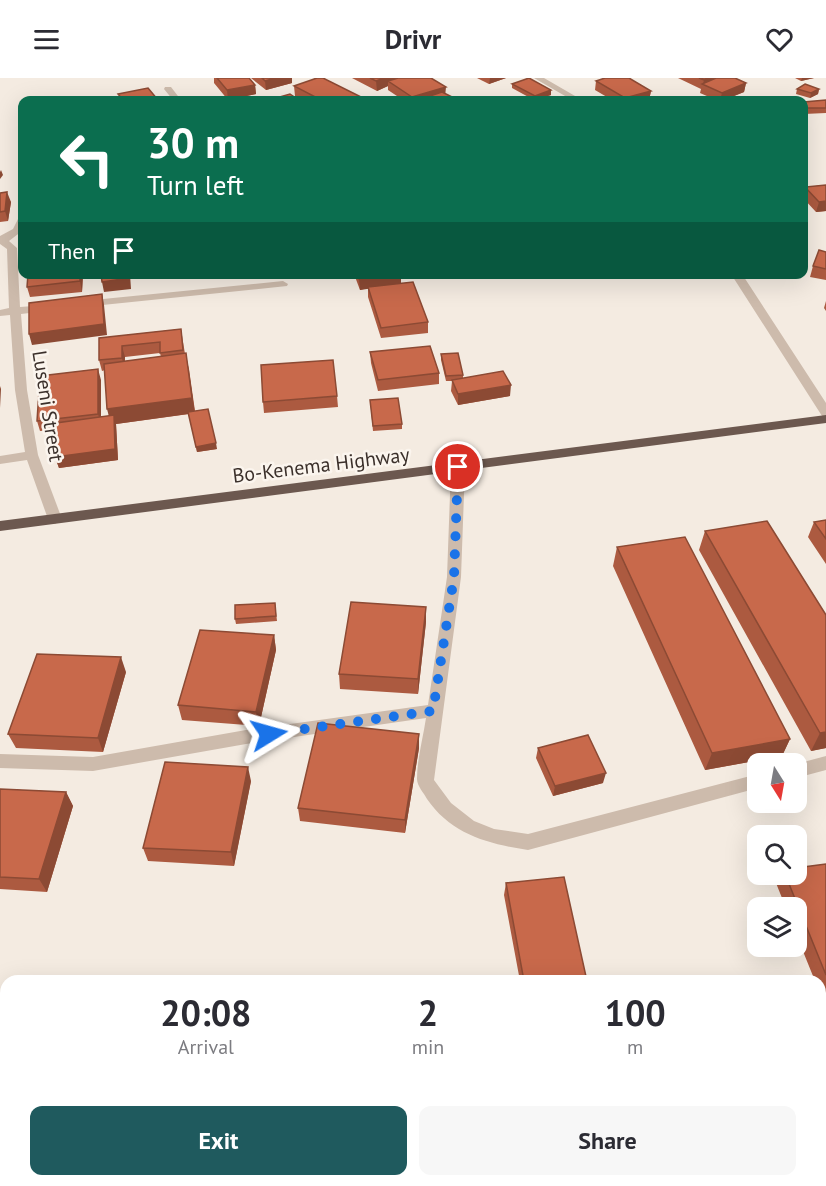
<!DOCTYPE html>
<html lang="en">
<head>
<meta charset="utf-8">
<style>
  body { margin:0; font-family:"PT Sans",sans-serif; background:#f7f7f7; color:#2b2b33; height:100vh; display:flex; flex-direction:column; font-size:22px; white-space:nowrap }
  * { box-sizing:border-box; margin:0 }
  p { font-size:20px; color:#7c7c81 }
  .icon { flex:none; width:33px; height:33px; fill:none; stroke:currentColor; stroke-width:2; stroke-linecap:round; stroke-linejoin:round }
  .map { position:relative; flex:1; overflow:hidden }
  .drawer { position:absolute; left:0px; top:897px; width:826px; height:212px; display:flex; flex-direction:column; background:#fff; border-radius:18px 18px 0 0; box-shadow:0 6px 24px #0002 }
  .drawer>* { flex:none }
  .banner { position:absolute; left:18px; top:18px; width:790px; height:183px; border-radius:12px; box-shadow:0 6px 24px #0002; background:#0b6e4f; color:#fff; overflow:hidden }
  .needle { width:39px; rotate:169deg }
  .fabs { position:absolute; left:747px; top:675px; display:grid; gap:12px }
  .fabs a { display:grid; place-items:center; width:60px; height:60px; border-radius:12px; background:#fff; box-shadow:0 6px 24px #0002; font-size:30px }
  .pin { position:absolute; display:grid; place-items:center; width:51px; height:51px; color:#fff; margin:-26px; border:3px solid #fff; border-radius:50%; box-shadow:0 2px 6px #0007 }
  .me { position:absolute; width:66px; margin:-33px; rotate:82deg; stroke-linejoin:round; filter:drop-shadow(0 0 4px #0008) }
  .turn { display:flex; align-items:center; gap:21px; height:126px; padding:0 30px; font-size:27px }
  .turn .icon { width:78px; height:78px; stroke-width:2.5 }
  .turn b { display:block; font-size:42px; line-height:51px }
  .then { display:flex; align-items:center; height:57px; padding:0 30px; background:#0003; gap:12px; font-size:22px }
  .eta { display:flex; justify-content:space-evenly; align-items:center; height:102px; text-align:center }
  .eta b { font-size:36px; font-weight:800; line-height:42px }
  .action { display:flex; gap:12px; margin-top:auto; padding:12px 30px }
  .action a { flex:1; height:69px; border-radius:12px; background:#1f5a5e; color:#fff; font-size:24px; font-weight:800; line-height:69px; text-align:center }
  .action a+a { background:#f7f7f7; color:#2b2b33 }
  header { display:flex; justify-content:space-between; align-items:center; height:78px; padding:0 30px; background:#fff; font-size:27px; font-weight:800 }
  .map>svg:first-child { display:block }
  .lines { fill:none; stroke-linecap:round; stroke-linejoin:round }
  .minor { fill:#cdbbac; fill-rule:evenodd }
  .trunk { fill:#6c584f; fill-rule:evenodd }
  .wall { fill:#ac5a40; fill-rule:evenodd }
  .shaded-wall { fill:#8c4a34 }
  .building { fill:#c8694b; stroke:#8c4a34; stroke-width:1.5 }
  .route { stroke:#1a73e8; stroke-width:10; stroke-dasharray:0 18 }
  .labels { text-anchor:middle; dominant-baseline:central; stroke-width:5; stroke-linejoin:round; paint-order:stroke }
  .street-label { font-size:20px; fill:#3b302b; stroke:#fbf5ee }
</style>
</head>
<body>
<header><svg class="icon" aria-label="menu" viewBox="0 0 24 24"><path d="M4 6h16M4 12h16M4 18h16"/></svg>Drivr<svg class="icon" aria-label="heart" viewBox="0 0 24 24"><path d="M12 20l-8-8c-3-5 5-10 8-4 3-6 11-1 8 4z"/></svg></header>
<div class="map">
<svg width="826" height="1108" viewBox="0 0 826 1108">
  <rect width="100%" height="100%" fill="#f4ebe1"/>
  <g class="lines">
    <path class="minor" d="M534 0H544L582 22H572Z
      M165 9H171L181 22H173L164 11Z
      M22 140V153L9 163 17 170 20 229 47 227 53 230 47 233 21 236 27 312 38 377 62 441 55 446 48 441 27 382 0 386V378L25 374 15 312 10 237 0 238V232L9 230 7 171 0 166V158L13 151 18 141Z
      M731 196H742L826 325V339L822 338Z
      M283 203 288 206 287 208 83 229 77 226 83 223Z
      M458 385 465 389 461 499 434 702 451 725 474 743 494 751 528 756 758 696V710L528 772C488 766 451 756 427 721 424 715 417 708 417 701 417 681 423 660 426 640L246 666 93 693 0 690V676L93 679 246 652 428 627 447 499 451 389Z
      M826 678V692L796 700V686Z
      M633 1102H655L654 1108H632Z"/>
    <path class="trunk" d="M826 337V345L0 453V443Z"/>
  </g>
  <path class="wall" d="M212 0H249L255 7 256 16 228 22 214 5V0Z
    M251 0H292V5L266 12Z
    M352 0H431L445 16 458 22H403L388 12V8L377 13Z
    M477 0H506L489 6Z
    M678 0H735L746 5 744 14 724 22H716L700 15 701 11Z
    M795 0H814L801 3Z
    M596 3 651 13 649 22H612L595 12Z
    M512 6 551 17 534 22 512 10Z
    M294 8 367 22H304L295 18Z
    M797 11H819L818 16 810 20 796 16Z
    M826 22V35L804 36V24Z
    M826 107V133L816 134 804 121V114L805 109Z
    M0 115 11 124 8 143 0 144Z
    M826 174V202L810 199 813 188Z
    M83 196 82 214 30 219 27 209Z
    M131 196H162L131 199Z
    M354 196H401V205L428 244V255L381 260 368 219V210L360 212Z
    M826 223V233L824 230Z
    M181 251 185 276 189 291 195 333 217 371 197 374 189 336 116 346 118 382 59 390 55 379V352L40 353 37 343 101 302V339L109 338 105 292 102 293 99 282V260ZM160 275 161 279 125 283V279Z
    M370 274 439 295V306L378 313 371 285Z
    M441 276 463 297V300L510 318 458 327 451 313 452 303H446L441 282Z
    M337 318 338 329 264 335 263 324Z
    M370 322 402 346V351L373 353Z
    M826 442V486L808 459 814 444Z
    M705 453 826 537V670L811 673 699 472Z
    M617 469 790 661 782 678 705 692 613 488Z
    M275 525 277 543 236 546 235 541Z
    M426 544 418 616 340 611 339 596Z
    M274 557 276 572 259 648 182 642 178 627Z
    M126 594 103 674 16 670 8 656Z
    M419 656V670L405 755 300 743 298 730Z
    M538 670 603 705 553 718 536 680Z
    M251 703 234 788 148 783 143 770Z
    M0 711 66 714 73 728 47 814 0 811Z
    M826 786V931L820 917V903H815L796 856V830H786L776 805 781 796H796Z
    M506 805 587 903H520L504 817Z
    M663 1102H694L713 1108H662Z"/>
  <path class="shaded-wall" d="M275 0H292V5L266 12 265 3Z
    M384 0H404L388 3V8L377 13 376 3Z
    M490 0H506L489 6Z
    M711 0H725L703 6 704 2Z
    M802 0H814L801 3Z
    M746 5 744 14 724 22H720L722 15Z
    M255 7 256 16 228 22 227 12Z
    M446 9 445 19 412 22V19Z
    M819 11 818 16 810 20 811 15Z
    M551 12V17L534 22 535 18Z
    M651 13 649 22H624L625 20Z
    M1 92 3 97 0 101V94Z
    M7 114 11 124 8 143 5 133Z
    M826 123V133L816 134 819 124Z
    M80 196H83L82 214 80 203Z
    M130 196 131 211 104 214 102 204Z
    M392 196H401V206L360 212 359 201Z
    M102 216 104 227 107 257 32 267 29 256Z
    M122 268 125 279 124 290 122 280Z
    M186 275 195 335 116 346 118 382 59 390 55 379 111 346 107 331Z
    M98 291 101 302V346L98 336Z
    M511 307 510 318 458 327V316Z
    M0 308 1 311 0 330Z
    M216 365 217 371 197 374 196 369Z
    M426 529V544L418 616V601Z
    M274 557 276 572 259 648 256 634Z
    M121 579 126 594 103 674 98 660Z
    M826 654V670L811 673 820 655Z
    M419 656V670L405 755V742Z
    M790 661 782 678 705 692 712 675Z
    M248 689 251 703 234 788 231 774Z
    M606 695 603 705 553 718 555 708Z
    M66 714 73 728 47 814 39 801Z
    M128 1102H141L138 1108H125Z
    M269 1102H276L275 1108H267Z"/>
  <path class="building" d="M217 0H249L255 7 227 12Z
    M262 0H275L265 3Z
    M317 0H323L367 22H328L326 21 321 22 294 8Z
    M370 0H384L376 3Z
    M398 0H431L446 9 412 19 388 3Z
    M529 0 551 12 535 18 512 6Z
    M605 0H629L651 13 625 20 596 3Z
    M699 0H711L704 2Z
    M716 0H735L746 5 722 15 702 6Z
    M805 6 819 11 811 15 797 11Z
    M148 10 158 22H123L118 16Z
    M442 14 458 22H418Z
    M290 16 296 20 286 22H279L276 20Z
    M826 22V30H804V24Z
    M826 107V123L819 124 805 109Z
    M7 114 5 133 0 134V115Z
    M819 172 826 174V191L813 188Z
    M28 196H80V203L27 209Z
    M101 196H128L129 200 102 204Z
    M357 196H392L359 201Z
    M413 204 428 244 381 250 368 209Z
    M102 216 104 246 29 256V225Z
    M181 251 183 272 160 275V264L122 268V280L99 282V260Z
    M430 268 439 295 378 302 370 274Z
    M186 275 192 320 107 331 104 286Z
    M458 275 463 297 446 298 441 276Z
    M333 282 337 318 263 324 261 287Z
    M98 291V336L37 343 40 298Z
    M503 293 511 307 458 316 452 302Z
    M398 320 402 346 373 348 370 322Z
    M208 331 216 365 196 369 188 334Z
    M114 337 115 371 55 379 56 345Z
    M826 442V461L814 444Z
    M767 443 826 537V654L820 655 705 453Z
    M685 459 790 661 712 675 617 469Z
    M351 524 426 529 418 601 339 596Z
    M275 525 276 538 235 541V527Z
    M200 552 274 557 256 634 178 627Z
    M37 576 121 579 98 660 8 656Z
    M318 645 419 656 405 742 298 730Z
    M588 657 606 695 555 708 538 670Z
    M165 684 248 689 231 774 143 770Z
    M0 711 66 714 39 801 0 799Z
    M826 786V897L785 796H796V790Z
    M564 799 587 903H524L506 805Z
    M19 1102H128L125 1108H16Z
    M160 1102H269L267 1108H158Z
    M341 1102H469L468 1108H339Z
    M510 1102H619L618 1108H509Z
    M668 1102H694L713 1108H667Z"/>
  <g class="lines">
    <path class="route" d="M269 656 433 633 454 499 458 389"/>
  </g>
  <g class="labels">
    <g class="street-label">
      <text transform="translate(48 328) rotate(81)">Luseni Street</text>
      <text transform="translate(321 387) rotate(-7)">Bo-Kenema Highway</text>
    </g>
  </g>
</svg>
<div class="fabs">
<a><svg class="needle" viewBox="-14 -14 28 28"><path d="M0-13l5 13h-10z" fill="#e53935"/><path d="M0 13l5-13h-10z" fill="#7c7c81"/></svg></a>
<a><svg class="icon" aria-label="search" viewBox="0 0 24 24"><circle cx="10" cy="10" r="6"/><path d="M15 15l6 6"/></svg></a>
<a><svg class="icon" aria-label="layers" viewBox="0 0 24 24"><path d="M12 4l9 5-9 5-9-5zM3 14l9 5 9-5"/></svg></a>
</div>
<div class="pin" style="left:458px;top:389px;background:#d93025"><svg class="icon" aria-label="arrive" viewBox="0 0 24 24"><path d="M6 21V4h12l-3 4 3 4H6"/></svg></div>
<svg class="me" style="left:269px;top:656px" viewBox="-20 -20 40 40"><path d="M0-17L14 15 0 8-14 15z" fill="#1a73e8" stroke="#fff" stroke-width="4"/></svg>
<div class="banner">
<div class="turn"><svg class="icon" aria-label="left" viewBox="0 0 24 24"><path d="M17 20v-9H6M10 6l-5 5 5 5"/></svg><div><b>30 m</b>Turn left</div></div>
<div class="then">Then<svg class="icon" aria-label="arrive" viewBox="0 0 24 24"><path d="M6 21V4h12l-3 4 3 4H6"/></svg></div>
</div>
<section class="drawer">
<div class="eta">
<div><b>20:08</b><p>Arrival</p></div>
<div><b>2</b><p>min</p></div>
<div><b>100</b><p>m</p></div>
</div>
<div class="action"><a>Exit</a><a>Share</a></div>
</section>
</div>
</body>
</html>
